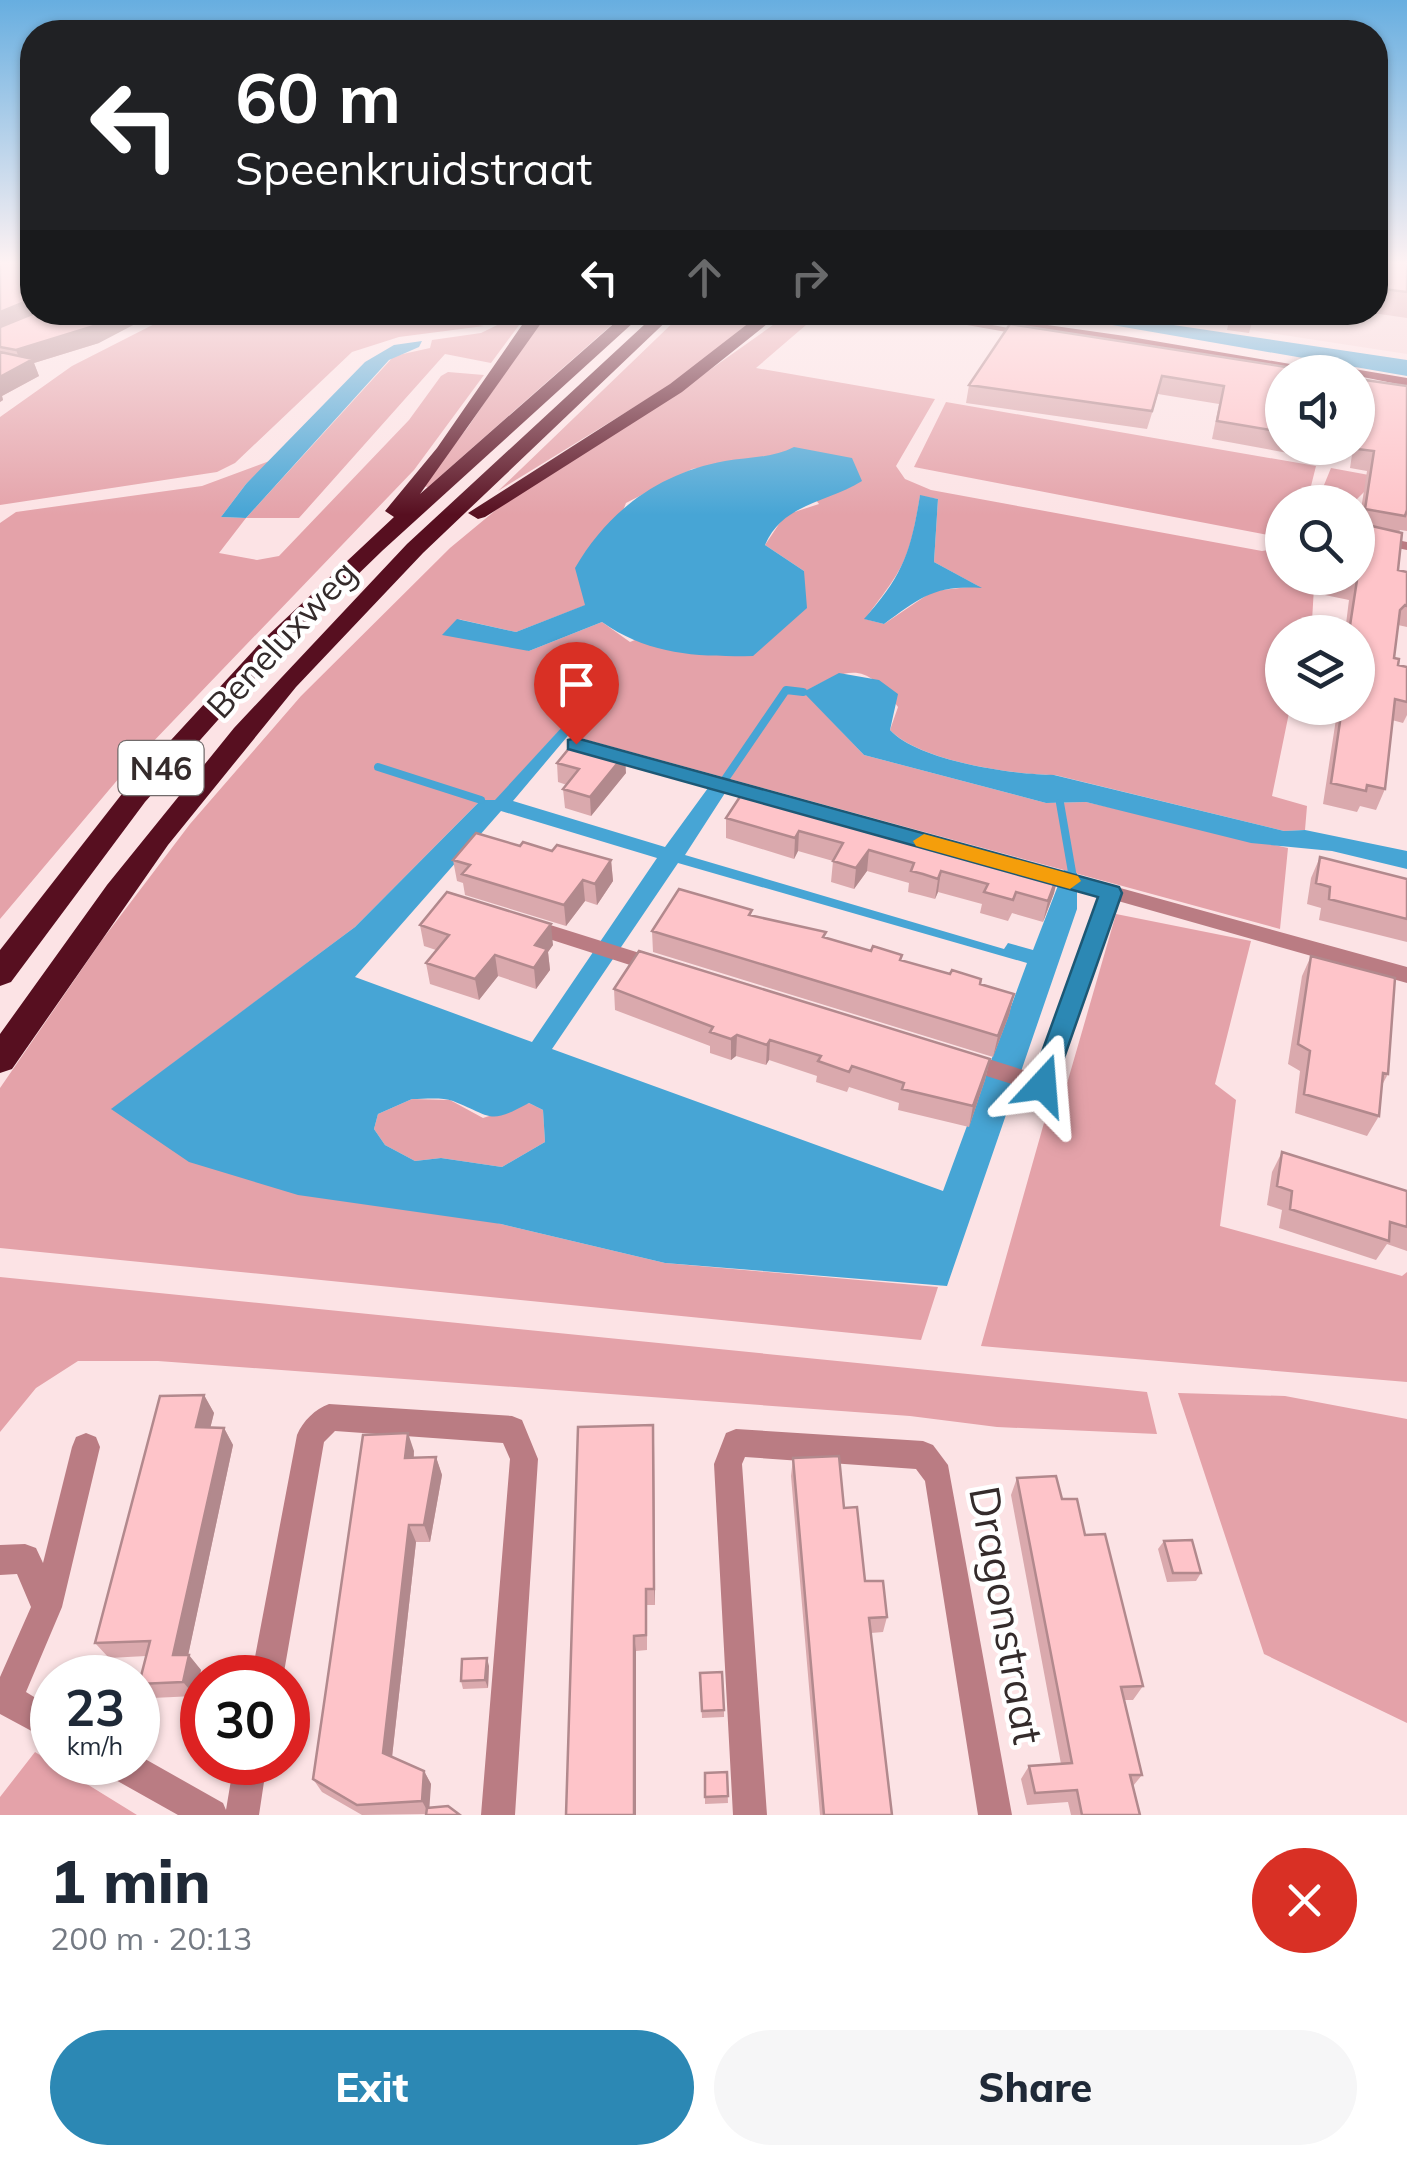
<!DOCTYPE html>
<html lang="en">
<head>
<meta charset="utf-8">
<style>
  body { margin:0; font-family:Mulish,sans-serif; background:#f6f6f7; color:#1f2937; height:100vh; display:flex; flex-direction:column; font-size:38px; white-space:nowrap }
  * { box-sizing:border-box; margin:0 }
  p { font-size:32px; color:#747a83 }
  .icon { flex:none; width:55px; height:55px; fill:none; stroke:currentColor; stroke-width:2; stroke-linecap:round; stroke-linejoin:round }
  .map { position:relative; height:1815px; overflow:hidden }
  .details { display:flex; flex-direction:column; background:#fff; flex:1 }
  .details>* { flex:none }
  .hud { position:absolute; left:20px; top:20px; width:1368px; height:305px; border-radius:40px; box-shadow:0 2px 8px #0004; background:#202124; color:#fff; overflow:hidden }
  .fabs { position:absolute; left:1265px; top:355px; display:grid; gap:20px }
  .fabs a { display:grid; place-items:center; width:110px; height:110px; border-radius:50%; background:#fff; box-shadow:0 2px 8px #0004; font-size:50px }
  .speed { position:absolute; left:30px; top:1655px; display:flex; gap:20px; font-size:50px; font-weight:700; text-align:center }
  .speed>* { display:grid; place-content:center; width:130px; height:130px; border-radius:50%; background:#fff; box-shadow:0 2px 8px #0004; line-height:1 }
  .speed small { font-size:25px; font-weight:400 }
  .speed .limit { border:15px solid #d22; background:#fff; color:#111 }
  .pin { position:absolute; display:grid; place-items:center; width:85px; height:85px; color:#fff; margin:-102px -42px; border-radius:50% 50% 50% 0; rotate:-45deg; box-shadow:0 0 10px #0007 }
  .pin .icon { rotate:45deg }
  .me { position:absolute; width:110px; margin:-55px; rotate:19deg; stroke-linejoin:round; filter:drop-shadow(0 0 8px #0008) }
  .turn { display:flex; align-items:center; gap:35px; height:210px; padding:0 50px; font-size:45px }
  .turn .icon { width:130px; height:130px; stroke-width:2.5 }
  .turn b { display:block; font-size:70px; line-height:85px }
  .lanes { display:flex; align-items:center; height:95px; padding:0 50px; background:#0003; justify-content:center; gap:50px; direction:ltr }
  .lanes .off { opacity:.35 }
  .round { display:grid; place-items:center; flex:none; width:105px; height:105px; border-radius:52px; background:#f6f6f7 }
  .overview { display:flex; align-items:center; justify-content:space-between; height:170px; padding:0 50px }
  h1 { font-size:60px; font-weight:800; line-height:75px }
  .action { display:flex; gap:20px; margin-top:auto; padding:20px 50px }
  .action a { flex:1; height:115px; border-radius:60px; background:#2c88b4; color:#fff; font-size:40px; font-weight:800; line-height:115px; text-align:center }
  .action a+a { background:#f6f6f7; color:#1f2937 }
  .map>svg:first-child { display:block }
  .built { fill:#f6d5d7 }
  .green { fill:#e4a2a9; fill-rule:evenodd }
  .water { fill:#47a5d5; fill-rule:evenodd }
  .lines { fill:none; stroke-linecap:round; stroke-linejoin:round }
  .stream { stroke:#47a5d5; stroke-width:8 }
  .street { fill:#ba7c83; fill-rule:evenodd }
  .secondary { fill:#9c4552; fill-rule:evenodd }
  .highway { fill:#570f20; fill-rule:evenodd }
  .wall { fill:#daa9ad }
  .shaded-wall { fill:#b2898d }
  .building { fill:#fec4c9; stroke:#b2898d; stroke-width:2.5 }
  .route { fill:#2c88b4; stroke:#1d5875; stroke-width:2.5 }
  .slow { fill:#f59e0b }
  .labels { text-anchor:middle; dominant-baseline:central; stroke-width:9; stroke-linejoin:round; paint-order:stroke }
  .shield { fill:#fff; stroke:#716b6b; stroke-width:2.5 }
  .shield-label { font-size:32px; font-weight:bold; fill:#342b2b }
  .street-label { font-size:35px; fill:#342b2b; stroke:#fff }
  .near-street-label { font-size:42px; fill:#342b2b; stroke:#fff }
</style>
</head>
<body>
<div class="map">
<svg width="1407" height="1815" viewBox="0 0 1407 1815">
  <rect width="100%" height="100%" fill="#fce3e5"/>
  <path class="built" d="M1407 261V354L1141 313 1375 312Z"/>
  <path class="green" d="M546 312 625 313 428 487 422 486 468 427Z
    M411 313 484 326 399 337 352 352 235 463 217 472 0 505V417L72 366 176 313Z
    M522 313H528L491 363 445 354 299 518H246L219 553 257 560 279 556 409 420 441 376 448 372 484 375 414 470 125 771 0 919V523L16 512 202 486 272 460 246 484 221 517 246 518 394 356 430 348 432 340 481 333Z
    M683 313H768L680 379 498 491Z
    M790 313H820L756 368 935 399 896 466 905 479 931 490 1262 551 1282 548V578H1300L1299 583 1314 587 1312 621 1297 622 1295 632H1282V708H1290L1272 796 1307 806 1305 830 1284 831 1055 775C1014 775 919 761 890 730L898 707C865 661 850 667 804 692L864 755 1046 803 1086 802 1288 848 1280 929 569 735 608 689H597L495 801 481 800 355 927 112 1109 501 1224 665 1263 938 1287 921 1340 0 1248V1088L102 940 190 824 301 696 450 548 514 495 694 381ZM780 454 819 504 785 515 765 545 804 571 630 642 602 622 529 651 458 619 516 632 586 605 626 503 692 469ZM920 496 938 499 934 562 978 586 933 591 884 624 865 619C904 567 909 562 920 496Z
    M946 402 1316 466 1307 502H1282V529L1278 537 914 467Z
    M1331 468 1407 482 1367 489 1354 502H1317Z
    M1116 914 1251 941 1215 1084 1236 1100 1220 1226 1402 1276 1407 1272V1382L981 1346 1053 1091 1066 1087Z
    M412 1099 450 1100 483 1118 529 1103 543 1110 545 1142 502 1167 441 1158 415 1161 385 1145 374 1129 378 1114Z
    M0 1277 1147 1392 1157 1434 997 1427 910 1416 158 1361H78L36 1388 0 1432Z
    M1178 1393 1285 1396 1407 1419V1723L1264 1654Z
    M35 1752 137 1815H0V1797Z"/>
  <path class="water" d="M1043 313H1093L1407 360V376Z
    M422 341 419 347 389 360 246 518 221 517 246 484 365 362 394 345Z
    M794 447 852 458 862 481C827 503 783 503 765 545L804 571 807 608 753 656C697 657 649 655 602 622L529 651 442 635 457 619 516 632 585 605 575 568C608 511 659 473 725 461 748 457 773 458 794 447Z
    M920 495 938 499 934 562 982 588C935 585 921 597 884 624L864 619C903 576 911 551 920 495Z
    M839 673 879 680 898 694 890 730C918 761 1015 775 1054 775L1284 831 1305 830 1407 851V869L1332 851 1251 843 1086 802 1046 803 864 755 803 692Z
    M609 687 513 801 665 847 708 788 725 793 685 855 1004 949 1008 943 1033 950 1064 870 1077 873V909L947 1286 665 1263 501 1224 298 1195 189 1162 111 1109 355 927 481 800H495L597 689ZM501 811 657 858 532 1042 355 977ZM678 863 1027 963 943 1191 552 1049ZM412 1099C425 1099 442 1097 453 1101 493 1117 488 1125 529 1103L543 1110 545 1142 502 1167 441 1158 415 1161 385 1145 374 1129 378 1114Z"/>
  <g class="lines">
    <path class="stream" d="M378 767 481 800
      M717 791 786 690 803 692
      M1060 803 1072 872"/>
    <path class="street" d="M893 312H922L1035 333 1029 336Z
      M1358 532 1407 542V550L1358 540Z
      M600 746 775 794 778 798 769 804 594 755 591 751Z
      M1033 864 1407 967V983L1118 901 1051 1091 1043 1094 955 1066 952 1060 955 1054 963 1051 1036 1074 1100 896 1026 876 1023 871Z
      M528 918 665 961 668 966 665 971 658 974 521 930 518 925Z
      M329 1404 512 1416 522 1420 538 1459 515 1815H481L510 1459 503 1443 335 1431 324 1442 283 1678H251L297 1435C303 1421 315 1409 329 1404Z
      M736 1429 923 1441 933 1445 948 1465 1012 1815H978L925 1481 916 1469 745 1457 742 1464 767 1815H733L714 1464 726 1433Z
      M86 1433 96 1437 100 1447 62 1607 26 1692 52 1708V1742L0 1714V1677L31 1607 17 1574 0 1575V1545L25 1544 36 1548 43 1563 72 1447 76 1437Z
      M138 1755 223 1803 226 1810 234 1762H267L259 1815H178L105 1774 101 1762H138Z"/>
    <path class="secondary" d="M925 312H957L1125 336 1302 366 1307 361 1407 378V386L1358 376V372H1301Z"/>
    <path class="highway" d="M531 312H549L420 494 627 312H645L382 551 281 649 145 802 11 982 0 986V950L125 790 264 639 394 517 385 511 437 448Z
      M658 312H676L423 553 296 687 168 845 12 1069 0 1073V1034L107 885 234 728 407 544Z
      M763 312H782L682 392 485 517 478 519 468 513 670 384Z"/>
  </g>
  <path class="wall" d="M0 261 99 343 34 363 39 376 2 396 3 400 0 402Z
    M1375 261H1407V318L1366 312H1375Z
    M461 312H494L487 317Z
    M1231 312H1255L1249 333 1227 330Z
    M1010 324 1282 372V448H1290L1288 453 1212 439 1219 404 1158 394 1147 429 966 403 969 385Z
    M1358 379 1407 386V531L1400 530 1399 532 1398 570 1407 572V627L1398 625 1394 658 1398 665 1407 667V715L1403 723 1392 720 1385 789 1376 810 1360 806 1357 812 1323 804 1336 719 1340 708H1358V632H1345L1349 600 1315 593 1318 578H1358V537L1361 529H1358L1367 471 1350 468 1353 448H1358Z
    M557 763 626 773 591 816 565 808 563 789 567 785 558 782Z
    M726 818 1059 872 1054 893 1043 922 1012 913 1008 921 980 913 982 904 938 892 935 899 920 895 908 892 909 883 867 871 854 889 831 882 833 861 798 851 794 859 726 838Z
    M520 846 611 860 613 881 597 905 585 901 566 926 465 895 463 883 457 881 453 860Z
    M1320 857 1407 879V942L1319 920 1321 908 1307 904 1311 878Z
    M752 910 751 915 1014 994 1009 1015 993 1057 653 952 652 931Z
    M420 925 553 945 548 952 550 970 536 989 498 976 479 1000 430 984 426 963 436 950 424 946Z
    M1311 956 1388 1074 1381 1087 1379 1116 1367 1136 1295 1113 1300 1071 1288 1064 1302 976Z
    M614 989 990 1059 985 1080 969 1127 898 1110 899 1103 849 1087 847 1092 816 1082 817 1076 769 1060 766 1065 736 1056 731 1060 710 1053V1046L615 1010Z
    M1282 1152 1407 1191V1251L1387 1244 1376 1260 1279 1228 1282 1210 1267 1205 1272 1172Z
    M204 1395 214 1413 210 1428H224L233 1445 188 1655 201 1670 195 1696 152 1698 139 1684 146 1656 109 1658 95 1643Z
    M654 1443 655 1605H647V1650L636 1651V1815H566Z
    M414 1451V1458L436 1457 442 1475 430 1542H416L392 1757 424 1771 431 1784 426 1814 362 1815 322 1792 313 1779Z
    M793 1458 844 1508 865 1581 887 1617 883 1632 871 1633 892 1815H820L791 1476Z
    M1017 1478 1062 1499 1085 1535 1143 1686 1133 1700H1124L1142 1775 1133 1786 1140 1815H1071L1068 1802 1027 1805 1021 1779 1029 1766 1061 1764 1011 1495Z
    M1164 1541 1201 1573 1196 1581 1167 1582 1158 1549Z
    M489 1666 488 1688 463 1689 461 1681Z
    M700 1673 724 1710V1717L702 1718Z
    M727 1772 728 1803 705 1804V1773Z"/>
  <path class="shaded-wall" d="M32 299V312H60L0 331V312Z
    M121 312H158L99 343 34 363 39 376 2 396 3 400 0 402V377L22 365 16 350Z
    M625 754 626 773 591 816 590 797Z
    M799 831 798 851 794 859 795 838Z
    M869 850 867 871 854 889 856 868Z
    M611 860 613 881 597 905 595 884Z
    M941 871 938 892 935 899 938 879Z
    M1059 872 1054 893 1043 922 1048 901Z
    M583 880 585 901 566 926 564 905Z
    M551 924 553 945 548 952 550 970 536 989 534 968 535 945Z
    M495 955 498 976 479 1000 475 979Z
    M1014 994 1009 1015 993 1057 998 1036Z
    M737 1035 736 1056 731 1060V1039Z
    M770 1040 769 1060 766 1065 767 1045Z
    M990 1059 985 1080 969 1127 973 1106Z
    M204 1395 214 1413 206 1445 196 1427Z
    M653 1425 654 1443 655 1605 654 1589Z
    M224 1428 233 1445 185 1670 173 1655Z
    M408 1433 414 1451 412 1476 405 1458Z
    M436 1457 442 1475 430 1542 424 1525Z
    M409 1525 416 1542 391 1766 383 1753Z
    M634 1636 636 1651V1815H634Z
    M189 1655 201 1670 195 1696 183 1682Z
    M487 1658 489 1666 488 1688 485 1680Z
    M424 1771 431 1784 429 1814 422 1801Z"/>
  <path class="building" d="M0 261H32V299L0 312Z
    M1375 261H1407V292L1375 288Z
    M37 312H121L94 326 16 350 0 347V327Z
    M1010 324 1318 372H1282V432L1217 421 1224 386 1162 376 1152 411 969 385Z
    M0 352 33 359 0 377Z
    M1358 379 1407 386V510L1405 516 1365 509 1374 451 1357 449 1362 412 1358 413Z
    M1363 524 1402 533 1398 570 1407 572V606L1405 605 1400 610 1394 658 1399 659 1398 665 1407 667V702L1395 699 1385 789 1367 785 1366 791 1331 783 1342 708H1358V689L1362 652 1358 651V632H1349L1357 580 1342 578H1358V539L1360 540Z
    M576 740 625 754 590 797 563 789 579 769 557 763Z
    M747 786 1059 872 1048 901 1016 892 1013 900 984 892 988 884 941 871 938 879 923 874 911 871 914 863 869 850 856 868 833 861 843 843 799 831 795 838 726 818Z
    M476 833 520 846 523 842 552 851 557 845 611 860 595 884 583 880 564 905 462 874 470 865 453 860Z
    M1320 857 1407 879V919L1329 899 1330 887 1316 883Z
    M679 889 752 910 749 915 826 932 823 937 871 951 873 946 902 955 900 960 950 974 952 970 981 979 980 984 1014 994 998 1036 652 931Z
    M447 892 551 924 535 945 547 949 534 968 495 955 475 979 426 963 449 935 420 925Z
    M639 951 990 1059 973 1106 902 1089 904 1083 852 1066 849 1072 818 1061 821 1056 770 1040 767 1045 737 1035 731 1039 710 1032 713 1027 614 989Z
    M1311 956 1395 978 1388 1074 1383 1073 1379 1116 1304 1094 1310 1051 1298 1044Z
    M1282 1152 1407 1191V1227L1390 1222 1389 1241 1290 1209 1292 1191 1277 1186Z
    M204 1395 196 1427 224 1428 173 1655H189L183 1682 139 1684 150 1641 95 1643 160 1396Z
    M653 1425 654 1589H646V1635L634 1636V1815H566L578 1427Z
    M408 1433 405 1458 436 1457 424 1525H409L383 1753 424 1771 422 1801 357 1805 313 1779 363 1435Z
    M839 1456 844 1508 857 1507 865 1581H883L887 1617 869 1618 892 1815H824L793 1458Z
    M1056 1476 1062 1499H1077L1085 1535 1105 1534 1143 1686 1121 1687 1142 1775H1130L1140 1815H1082L1077 1790 1035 1793 1029 1766 1072 1763 1017 1478Z
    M1192 1540 1201 1573H1173L1164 1541Z
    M487 1658 485 1680 461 1681 462 1659Z
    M722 1672 724 1710 702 1711 700 1673Z
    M727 1772 728 1796 705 1797V1773Z
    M448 1806 460 1815H426L427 1808Z"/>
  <linearGradient id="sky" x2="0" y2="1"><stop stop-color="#67aee0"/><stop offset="0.51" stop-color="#fef2f3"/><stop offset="1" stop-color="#fef2f3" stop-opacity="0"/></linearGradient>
  <rect width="1407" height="515" fill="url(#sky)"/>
  <path class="route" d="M576 738 1119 887 1122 893 1052 1092H1034L1030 1085 1098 897 568 749V740Z"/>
  <path class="slow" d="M924 834 1078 876 1081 881 1070 889 916 846 913 841Z"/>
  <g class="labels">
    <rect class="shield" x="118.5" y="741" width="85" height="54" rx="8"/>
    <g class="shield-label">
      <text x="161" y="768">N46</text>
    </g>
    <g class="street-label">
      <text transform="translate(281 639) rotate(-47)">Beneluxweg</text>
    </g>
    <g class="near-street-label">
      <text transform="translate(1007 1615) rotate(80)">Dragonstraat</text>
    </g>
  </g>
</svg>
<div class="fabs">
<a><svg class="icon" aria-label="sound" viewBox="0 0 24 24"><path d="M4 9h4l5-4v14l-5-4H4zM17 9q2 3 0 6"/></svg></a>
<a><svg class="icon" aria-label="search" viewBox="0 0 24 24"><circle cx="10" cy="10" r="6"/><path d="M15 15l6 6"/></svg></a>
<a><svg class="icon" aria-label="layers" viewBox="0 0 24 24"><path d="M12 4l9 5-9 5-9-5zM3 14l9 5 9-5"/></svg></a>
</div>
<div class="speed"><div>23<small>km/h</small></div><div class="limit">30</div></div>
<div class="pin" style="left:576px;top:744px;background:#d93025"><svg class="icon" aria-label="arrive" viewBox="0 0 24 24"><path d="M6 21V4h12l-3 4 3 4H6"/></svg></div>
<svg class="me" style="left:1043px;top:1085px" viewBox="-20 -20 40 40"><path d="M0-17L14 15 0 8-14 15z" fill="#2c88b4" stroke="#fff" stroke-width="4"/></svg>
<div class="hud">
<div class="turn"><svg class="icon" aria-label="left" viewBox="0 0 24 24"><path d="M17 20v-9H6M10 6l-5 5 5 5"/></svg><div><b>60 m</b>Speenkruidstraat</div></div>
<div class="lanes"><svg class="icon" aria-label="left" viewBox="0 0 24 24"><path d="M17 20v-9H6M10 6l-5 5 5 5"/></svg><svg class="icon off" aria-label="ahead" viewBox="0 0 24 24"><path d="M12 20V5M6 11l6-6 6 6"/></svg><svg class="icon off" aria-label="right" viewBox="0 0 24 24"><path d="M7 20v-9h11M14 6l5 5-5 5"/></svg></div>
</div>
</div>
<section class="details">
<div class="overview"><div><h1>1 min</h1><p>200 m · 20:13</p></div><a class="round" style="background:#d93025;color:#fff"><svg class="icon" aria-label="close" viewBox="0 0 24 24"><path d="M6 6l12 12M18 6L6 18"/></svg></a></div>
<div class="action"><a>Exit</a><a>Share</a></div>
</section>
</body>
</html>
